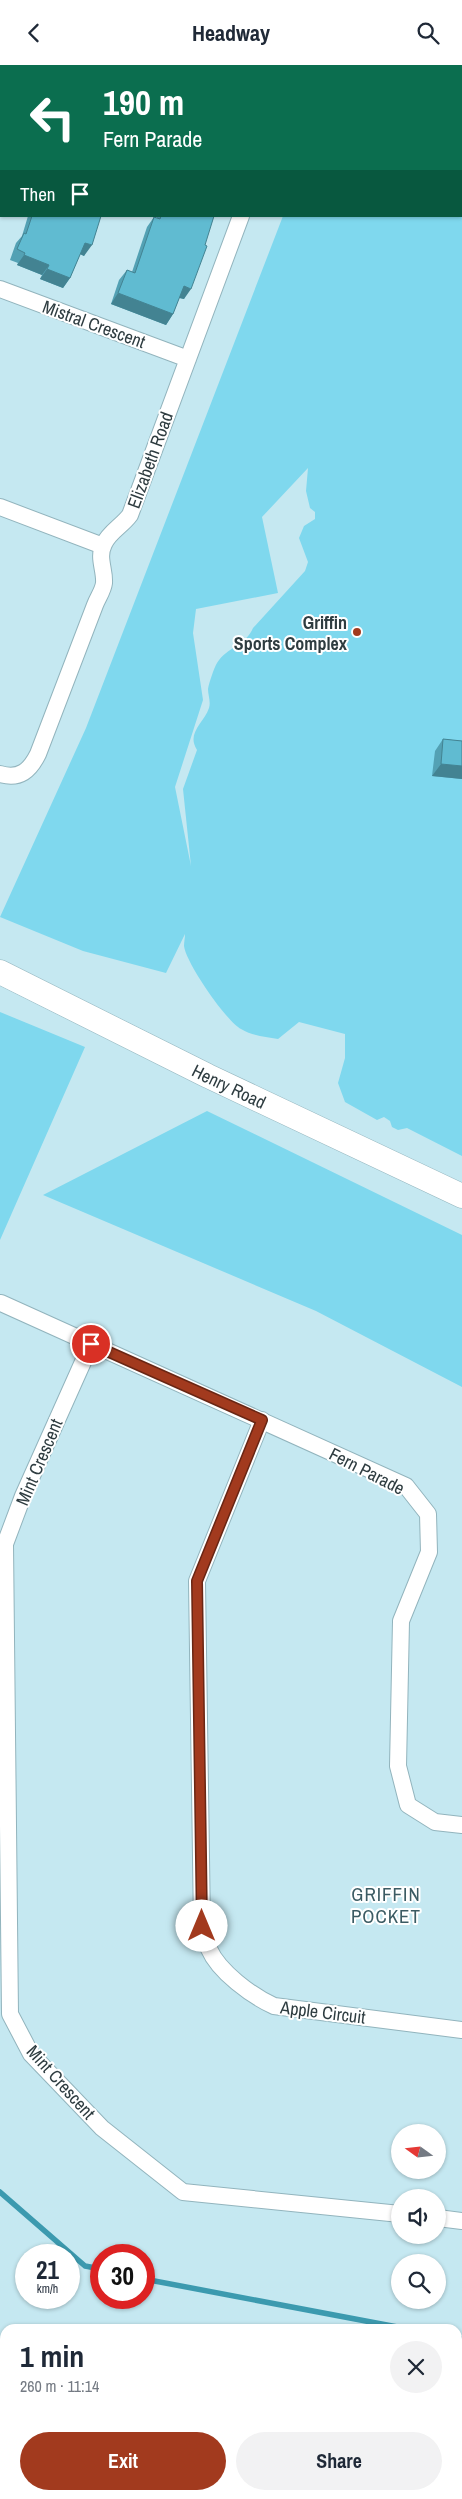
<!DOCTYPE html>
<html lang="en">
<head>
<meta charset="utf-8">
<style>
  body { margin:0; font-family:"Archivo Narrow",sans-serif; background:#f2f2f3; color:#1f2937; height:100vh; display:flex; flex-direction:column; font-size:19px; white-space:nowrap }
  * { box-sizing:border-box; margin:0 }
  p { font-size:16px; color:#747a83 }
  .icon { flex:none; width:28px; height:28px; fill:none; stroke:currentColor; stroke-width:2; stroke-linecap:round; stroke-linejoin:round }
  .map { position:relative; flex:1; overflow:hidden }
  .sheet { position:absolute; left:0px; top:2259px; width:462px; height:176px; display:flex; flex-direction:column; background:#fff; border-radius:15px 15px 0 0; box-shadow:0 1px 4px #0004 }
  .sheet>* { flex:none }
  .top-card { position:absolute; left:0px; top:0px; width:462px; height:152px; box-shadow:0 1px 4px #0004; background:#0b6e4f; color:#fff; overflow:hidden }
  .needle { width:32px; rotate:285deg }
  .buttons { position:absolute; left:391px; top:2059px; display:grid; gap:10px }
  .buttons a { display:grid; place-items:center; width:55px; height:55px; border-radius:50%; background:#fff; box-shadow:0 1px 4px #0004; font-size:25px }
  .speed { position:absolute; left:15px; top:2179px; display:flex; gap:10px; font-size:25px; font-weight:700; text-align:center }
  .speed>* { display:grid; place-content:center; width:65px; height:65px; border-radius:50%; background:#fff; box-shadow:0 1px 4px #0004; line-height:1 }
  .speed small { font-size:12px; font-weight:400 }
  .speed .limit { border:8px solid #d22; background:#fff; color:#111 }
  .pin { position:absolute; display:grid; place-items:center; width:42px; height:42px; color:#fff; margin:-21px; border:2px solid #fff; border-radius:50%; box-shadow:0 1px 5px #0007 }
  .me { position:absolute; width:55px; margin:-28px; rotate:0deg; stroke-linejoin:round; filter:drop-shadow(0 0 4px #0008) }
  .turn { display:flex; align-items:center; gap:18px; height:105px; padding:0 20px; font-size:22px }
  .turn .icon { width:65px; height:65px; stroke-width:2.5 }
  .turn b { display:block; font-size:35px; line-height:42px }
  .then { display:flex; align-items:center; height:48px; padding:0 20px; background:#0003; gap:10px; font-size:19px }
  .round { display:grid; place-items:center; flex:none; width:52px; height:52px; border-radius:26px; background:#f2f2f3 }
  .overview { display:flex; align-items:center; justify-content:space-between; height:85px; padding:0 20px }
  h1 { font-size:30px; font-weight:700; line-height:38px }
  .button { display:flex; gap:10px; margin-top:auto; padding:10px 20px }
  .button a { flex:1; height:58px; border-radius:30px; background:#a23a1e; color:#fff; font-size:20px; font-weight:700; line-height:58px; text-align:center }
  .button a+a { background:#f2f2f3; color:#1f2937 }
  header { display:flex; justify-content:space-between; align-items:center; height:65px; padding:0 20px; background:#fff; font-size:22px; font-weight:700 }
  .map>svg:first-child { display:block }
  .green { fill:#7fd8ee; fill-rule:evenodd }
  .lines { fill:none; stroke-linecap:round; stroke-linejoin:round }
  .stream { stroke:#3c9aaf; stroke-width:5.5 }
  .street-casing { stroke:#92b4bd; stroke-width:18 }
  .secondary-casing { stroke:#92b4bd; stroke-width:25 }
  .street { stroke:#fff; stroke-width:16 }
  .secondary { stroke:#fff; stroke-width:24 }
  .wall { fill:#53a1b4 }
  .shaded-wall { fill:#438392 }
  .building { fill:#60bbd1; stroke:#438392 }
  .route-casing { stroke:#692614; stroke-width:12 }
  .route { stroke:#a23a1e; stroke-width:9 }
  .poi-dot { fill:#a23a1e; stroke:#fff; stroke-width:2 }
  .labels { text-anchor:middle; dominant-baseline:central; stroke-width:4; stroke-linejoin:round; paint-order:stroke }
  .street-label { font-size:18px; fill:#2e3c40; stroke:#fff }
  .poi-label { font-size:18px; font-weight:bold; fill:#2e3c40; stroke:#fff; text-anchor:end }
  .neighbourhood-label { font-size:19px; letter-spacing:1px; fill:#3b5b63; stroke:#fff }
</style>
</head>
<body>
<header><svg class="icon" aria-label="back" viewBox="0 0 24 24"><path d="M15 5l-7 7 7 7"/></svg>Headway<svg class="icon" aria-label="search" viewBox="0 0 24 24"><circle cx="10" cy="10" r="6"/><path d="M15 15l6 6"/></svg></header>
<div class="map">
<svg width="462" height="2434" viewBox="0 0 462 2434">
  <rect width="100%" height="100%" fill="#c5e8f1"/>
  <path class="green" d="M320 0H419L420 1H320Z
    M461 39 462 40V1091L407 1063 398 1065 392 1062 390 1056 384 1052 377 1055 345 1037 338 1018 345 993V969L299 957 278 974C265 972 253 971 241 964 226 956 186 898 184 881 184 877 185 873 185 869L166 908 83 886 0 852 86 663 283 151H461ZM308 403 306 426 310 443 315 447V454L304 461 299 473 308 497 305 506 253 563C246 580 227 582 217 598 214 603 209 618 208 624 208 630 211 637 209 643 204 658 186 668 197 685L183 724 191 801 175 722 203 635 193 568 196 544 278 528 262 452Z
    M0 947 85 982 0 1175Z
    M207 1046 462 1170V1322L316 1246 43 1130Z
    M458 2334 462 2335V2434H0V2385L5 2384V2430H458Z"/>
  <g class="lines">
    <path class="stream" d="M0 2127 85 2201 101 2204
      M144 2214 408 2264
      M458 2273 462 2274"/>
    <g class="street-casing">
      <path id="street" d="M51 1V0
        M297 1 298 0
        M0 137 1 134
        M0 224 188 294
        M0 442 103 481
        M0 709C20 715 30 705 38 689L95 540C98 532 103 526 104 518 105 504 97 493 104 479 109 467 122 461 130 450L241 151
        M1 1238 406 1421 428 1449 429 1487 401 1556 398 1701 408 1740 435 1757 462 1760
        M91 1279 23 1431 5 1479 10 1949 31 1989 102 2063 183 2127 400 2149
        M262 1355 197 1516 202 1861C204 1868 206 1877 209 1884 219 1907 252 1931 274 1941L462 1965
        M438 2153 462 2156"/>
    </g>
    <g class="secondary-casing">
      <g id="secondary">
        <path id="s1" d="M0 907 208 1011 462 1131"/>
      </g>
    </g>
    <use href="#street" class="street"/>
    <use href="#secondary" class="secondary"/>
  </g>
  <path class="wall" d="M28 151H101L84 191 80 189 70 213 63 223 40 214 42 210 17 200 18 198 10 195 16 178 22 171Z
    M157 151H214L184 234 179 233 173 249 166 260 111 239 119 215 127 205 132 207 147 162 154 152 157 153Z
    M443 674 462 676V714L432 711 435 686Z"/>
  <path class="shaded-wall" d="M85 178 92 180 84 191 78 188Z
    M24 190 49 200 42 210 17 200Z
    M47 204 70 213 63 223 40 214Z
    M184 221 191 224 184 234 176 232Z
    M118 228 173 249 166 260 111 239Z
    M441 699 462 701V714L432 711Z"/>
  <path class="building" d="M0 0H24L23 1H1V51H0Z
    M93 0H154V1H92Z
    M196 0H270V1H196Z
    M32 151H101L92 180 85 178 70 213 47 204 49 200 24 190 25 188 17 184 24 168 26 169Z
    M161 151H214L205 180 207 181 191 224 184 221 173 249 118 228 127 205 135 208 154 152 160 154Z
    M443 674 462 676V701L441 699Z"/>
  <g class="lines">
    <g class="route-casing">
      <path id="route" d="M91 1279 262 1355 197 1516 202 1861"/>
    </g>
    <use href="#route" class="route"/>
  </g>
  <circle class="poi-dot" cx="357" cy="567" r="5"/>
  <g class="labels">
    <g class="street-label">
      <text transform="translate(94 259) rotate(20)">Mistral Crescent</text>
      <text transform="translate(150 395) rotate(-70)">Elizabeth Road</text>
      <text stroke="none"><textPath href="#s1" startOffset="256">Henry Road</textPath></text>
      <text transform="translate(39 1397) rotate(-67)">Mint Crescent</text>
      <text transform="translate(367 1406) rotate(27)">Fern Parade</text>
      <text transform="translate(323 1947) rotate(7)">Apple Circuit</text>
      <text transform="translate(61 2017) rotate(48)">Mint Crescent</text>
    </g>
    <g class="poi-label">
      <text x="347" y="557">Griffin<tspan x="347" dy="21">Sports Complex</tspan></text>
    </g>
    <g class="neighbourhood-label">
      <text x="386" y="1829">GRIFFIN<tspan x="386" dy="22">POCKET</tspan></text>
    </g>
  </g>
</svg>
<div class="buttons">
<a><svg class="needle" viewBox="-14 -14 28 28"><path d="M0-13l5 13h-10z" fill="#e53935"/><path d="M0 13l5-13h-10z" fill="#747a83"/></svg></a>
<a><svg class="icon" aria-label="sound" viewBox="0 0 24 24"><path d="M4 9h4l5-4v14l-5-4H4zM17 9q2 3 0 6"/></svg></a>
<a><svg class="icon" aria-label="search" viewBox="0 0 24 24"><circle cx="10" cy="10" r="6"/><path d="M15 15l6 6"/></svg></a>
</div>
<div class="speed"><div>21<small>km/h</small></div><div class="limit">30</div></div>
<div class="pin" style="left:91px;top:1279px;background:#d93025"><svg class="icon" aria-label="arrive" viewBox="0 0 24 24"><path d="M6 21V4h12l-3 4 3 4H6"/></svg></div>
<svg class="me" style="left:202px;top:1861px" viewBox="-20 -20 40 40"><circle r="19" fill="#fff"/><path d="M0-13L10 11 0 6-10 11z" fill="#a23a1e"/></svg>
<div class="top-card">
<div class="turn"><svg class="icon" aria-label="left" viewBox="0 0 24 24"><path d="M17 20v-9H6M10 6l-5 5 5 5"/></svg><div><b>190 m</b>Fern Parade</div></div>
<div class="then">Then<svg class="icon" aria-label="arrive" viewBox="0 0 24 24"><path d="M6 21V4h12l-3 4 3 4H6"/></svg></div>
</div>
<section class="sheet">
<div class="overview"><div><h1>1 min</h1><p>260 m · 11:14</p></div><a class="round"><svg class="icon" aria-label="close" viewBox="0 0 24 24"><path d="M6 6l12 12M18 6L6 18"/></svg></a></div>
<div class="button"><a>Exit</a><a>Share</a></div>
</section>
</div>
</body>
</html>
